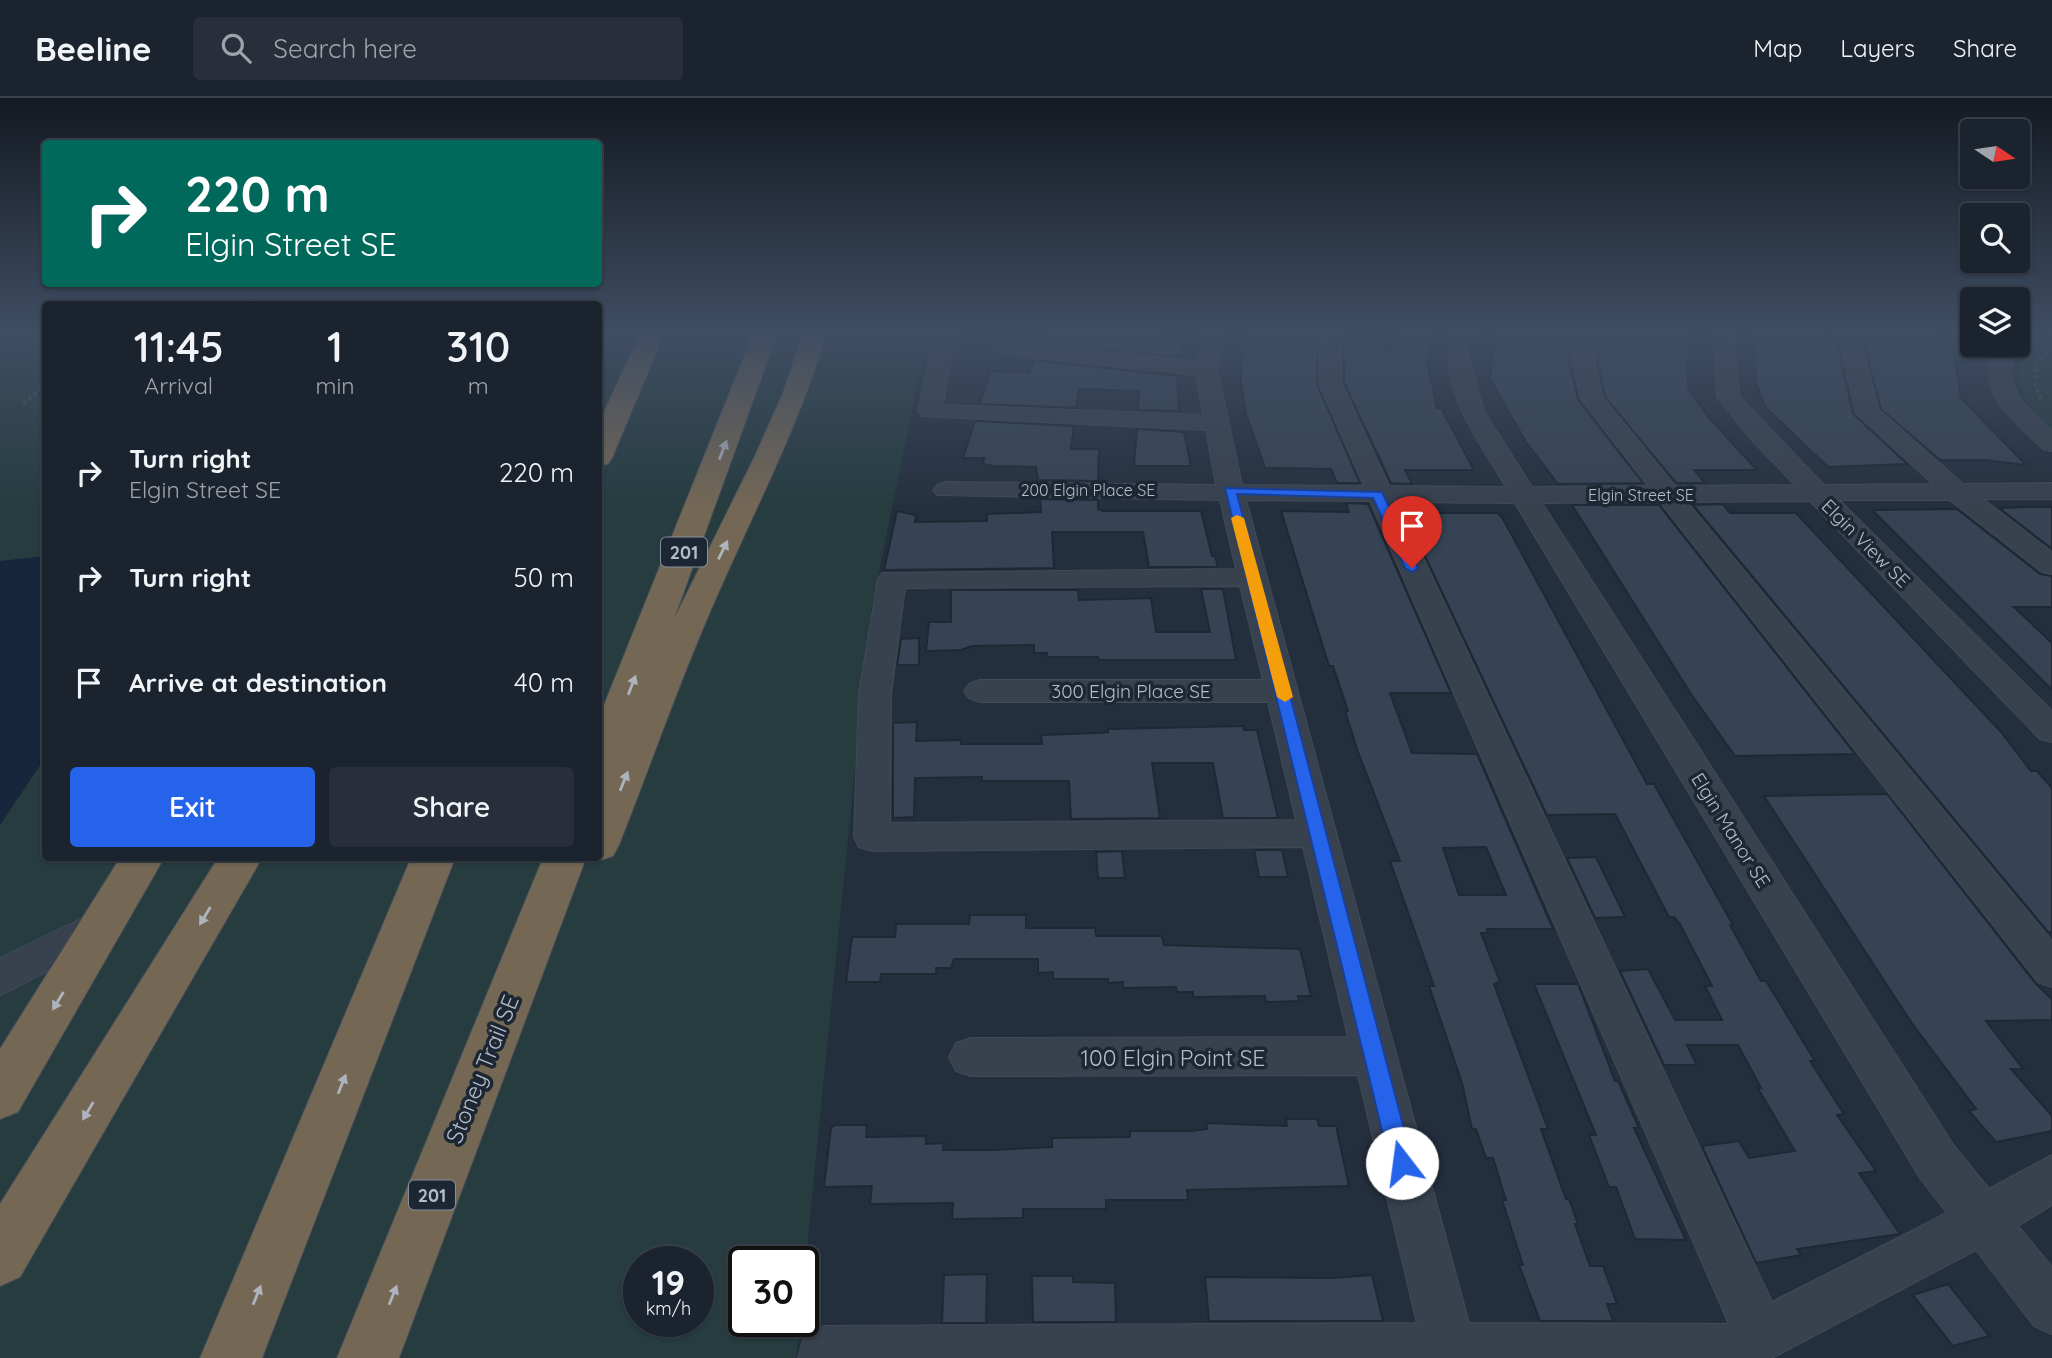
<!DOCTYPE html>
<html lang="en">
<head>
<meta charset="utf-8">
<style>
  body { margin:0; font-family:Quicksand,sans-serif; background:#282f3a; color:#f1f3f6; height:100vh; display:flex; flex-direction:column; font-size:26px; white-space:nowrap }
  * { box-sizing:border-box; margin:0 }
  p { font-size:23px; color:#a0a4aa }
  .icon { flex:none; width:38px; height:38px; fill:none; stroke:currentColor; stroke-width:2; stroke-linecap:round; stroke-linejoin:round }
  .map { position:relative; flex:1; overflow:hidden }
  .details { position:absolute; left:42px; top:203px; width:560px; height:560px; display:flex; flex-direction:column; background:#1b232e; border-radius:7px; box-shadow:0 2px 5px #0004,0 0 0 2px #39404a }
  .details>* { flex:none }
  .guide { position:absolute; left:42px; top:42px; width:560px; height:147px; border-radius:7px; box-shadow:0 2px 5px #0004,0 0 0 2px #39404a; background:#00695c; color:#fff; overflow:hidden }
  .needle { width:46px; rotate:103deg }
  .tools { position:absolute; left:1960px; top:21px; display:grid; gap:14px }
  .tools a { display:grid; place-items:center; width:70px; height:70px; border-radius:7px; background:#1b232e; box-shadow:0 2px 5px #0004,0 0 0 2px #39404a; font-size:35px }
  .speed { position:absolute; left:623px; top:1148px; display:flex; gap:14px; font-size:35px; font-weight:700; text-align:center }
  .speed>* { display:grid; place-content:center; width:91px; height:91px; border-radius:50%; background:#1b232e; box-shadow:0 2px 5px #0004,0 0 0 2px #39404a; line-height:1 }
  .speed small { font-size:18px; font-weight:400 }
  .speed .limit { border:4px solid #111; border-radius:10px; background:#fff; color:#111 }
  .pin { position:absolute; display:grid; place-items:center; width:60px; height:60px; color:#fff; margin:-72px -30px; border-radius:50% 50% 50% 0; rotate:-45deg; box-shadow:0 0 7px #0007 }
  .pin .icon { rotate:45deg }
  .me { position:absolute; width:77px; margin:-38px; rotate:345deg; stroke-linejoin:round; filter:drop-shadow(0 0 5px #0008) }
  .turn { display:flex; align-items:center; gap:24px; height:147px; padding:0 28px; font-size:32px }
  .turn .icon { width:91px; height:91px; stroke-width:2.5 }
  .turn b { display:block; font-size:49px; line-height:60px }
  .eta { display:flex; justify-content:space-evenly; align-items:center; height:119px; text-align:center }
  .eta b { font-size:42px; font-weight:600; line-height:49px }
  .button { display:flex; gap:14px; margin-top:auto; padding:14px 28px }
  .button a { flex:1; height:80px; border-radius:7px; background:#2563eb; color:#fff; font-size:28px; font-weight:600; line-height:80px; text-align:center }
  .button a+a { background:#282f3a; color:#f1f3f6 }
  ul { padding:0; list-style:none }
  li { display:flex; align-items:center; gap:21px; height:105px; padding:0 28px }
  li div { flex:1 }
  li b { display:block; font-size:26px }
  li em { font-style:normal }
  header { display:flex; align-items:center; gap:42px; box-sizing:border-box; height:98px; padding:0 35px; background:#1b232e; border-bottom:2px solid #39404a }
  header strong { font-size:33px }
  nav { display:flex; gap:38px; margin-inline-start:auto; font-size:24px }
  .search { width:490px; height:63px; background:#282f3a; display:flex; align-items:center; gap:18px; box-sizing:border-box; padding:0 24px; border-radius:7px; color:#a0a4aa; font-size:26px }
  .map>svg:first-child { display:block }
  .green { fill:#263c3f; fill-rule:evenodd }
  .water { fill:#17263c }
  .building { fill:#364354; stroke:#1f2835; stroke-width:2; fill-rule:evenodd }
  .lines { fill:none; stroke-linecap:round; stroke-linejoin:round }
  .minor-casing { stroke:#414a57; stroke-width:2 }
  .highway-casing { stroke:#434c59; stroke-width:2 }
  .path { stroke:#3f5557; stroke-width:3.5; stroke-dasharray:3.5 3.5; stroke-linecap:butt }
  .minor { fill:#38414e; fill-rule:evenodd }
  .highway { fill:#746855; fill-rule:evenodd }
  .oneway { fill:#aeb4bd }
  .route { fill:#2563eb; stroke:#184099; stroke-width:2 }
  .slow { fill:#f59e0b }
  .labels { text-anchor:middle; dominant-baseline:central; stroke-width:7; stroke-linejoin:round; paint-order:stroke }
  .far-street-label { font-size:16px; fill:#b4bcc9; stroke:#1d2633 }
  .shield { fill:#1d2633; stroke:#878f9c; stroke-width:2 }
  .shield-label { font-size:18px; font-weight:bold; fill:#b4bcc9 }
  .street-label { font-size:19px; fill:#b4bcc9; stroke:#1d2633 }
  .near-street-label { font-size:23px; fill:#b4bcc9; stroke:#1d2633 }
</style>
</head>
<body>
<header>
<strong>Beeline</strong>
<div class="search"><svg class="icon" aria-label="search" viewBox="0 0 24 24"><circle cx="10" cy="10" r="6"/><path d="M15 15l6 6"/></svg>Search here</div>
<nav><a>Map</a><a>Layers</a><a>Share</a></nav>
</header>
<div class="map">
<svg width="2052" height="1260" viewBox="0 0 2052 1260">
  <rect width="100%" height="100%" fill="#242f3e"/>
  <path class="green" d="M0 234H45L46 760H598L599 234H928L871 513 803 1189V1164H744V1223H800L796 1260H0ZM639 1164H698V1223H639Z
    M2052 237V334C2018 301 1999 261 2052 237Z"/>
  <path class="water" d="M45 458V660L0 727V463Z"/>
  <path class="building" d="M1048 234H1138L1185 239 1178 259 1042 246Z
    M1249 234H1318L1317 286 1360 385H1337L1331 371 1265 370 1246 316 1241 285V261Z
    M1402 234H1430L1428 267 1437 310H1441L1474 372H1405L1412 386 1391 385 1344 284V246L1392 252 1394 240 1399 241Z
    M1494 234 1578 236 1569 263 1578 302 1643 385 1558 386 1526 344 1490 281Z
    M1604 234H1688V291L1710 321 1757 372H1694L1705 385H1676L1605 299 1597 262Z
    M1753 234 1835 237 1853 316 1907 366 1828 369 1765 309 1756 284Z
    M1861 234H1928L1951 239 1961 300 2026 367 1985 362H1940L1881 311Z
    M1034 262 1177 278 1179 313 1138 312 1139 293 1079 291 1076 310 980 306 990 273 1029 275Z
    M975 323 1074 328 1071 351H1099L1098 383 1038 382 1036 369 993 368 983 366 984 360H963Z
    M1137 331 1184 334 1191 368H1134Z
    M1040 401 1098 402V411L1103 413H1201L1212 458H1215L1218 469H1149L1143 434H1052L1054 470 884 472 897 413 916 417 915 424 987 423V416L1041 414Z
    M1346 405 1368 406 1451 595H1390L1412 655 1477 656 1553 831H1487L1488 835H1481L1500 884 1494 886 1548 1031H1541L1566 1101H1569L1578 1126H1575L1590 1168H1603L1617 1206H1607L1613 1223H1540L1519 1167H1523L1502 1102H1506L1493 1060H1486L1476 1031H1472L1462 985 1429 888H1434L1390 763H1400L1358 654 1345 613H1348L1333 568H1329L1281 413 1349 414ZM1486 749 1506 797H1459L1443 750Z
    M1723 406 1730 415H1796L2001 634 2031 673H2037L2052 690V834H2048L1693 407Z
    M1401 407H1423L1427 415H1498L1503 421 1647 686H1654L1733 827H1730L1761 883H1766L1815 963H1810L1844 1016 1837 1017 1876 1073 1859 1075 1900 1136 1797 1151 1801 1157 1756 1165 1702 1048 1739 1043 1749 1060 1795 1053 1757 989 1761 990 1738 947H1687L1697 967H1664L1620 873 1648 871 1675 922H1722L1705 888H1712L1680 826 1674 819H1669L1615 716 1547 717Z
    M1572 407H1659L1855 656 1735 658 1691 596Z
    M2026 409H2052V451L1999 410Z
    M1957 411 2040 476 2052 478V509H2014L2052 545V592L1872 412Z
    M1201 491H1223L1236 562H1099L1098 559H1047V555H1034V547L972 548 961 552 926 553 929 524H951V492H1078L1079 502 1151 500 1156 534H1210Z
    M919 540V567H897L901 541Z
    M917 624 916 643 961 642V646H1042L1041 637 1098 635 1108 634V631L1243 628 1244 632H1257L1278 720H1223L1213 665H1152L1160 720 1071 721 1069 683H982V679L915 680 914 719 893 720V625Z
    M1887 696 2036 886 2052 901V922L1986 923 2023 971H2011L2052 1018V1033L1996 1044 1969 1013 1976 1011 1911 924 1764 698Z
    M1254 752H1282L1288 779H1259Z
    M1122 753 1125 780H1098L1096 754Z
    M1596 759 1625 819 1595 820 1567 760Z
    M970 817H1026V830H1095L1096 838H1162L1164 847 1300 851 1311 898H1298L1299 903 1266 904 1265 898 1193 899V894H1177L1176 889 1123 890V884L1108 885V881H1053V874L1038 875V861H954L951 870H936V876H881L880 884H846L852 839H895L896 826H969Z
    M1534 886H1578L1615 983H1618L1639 1030H1634L1686 1142 1635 1141 1616 1089H1609L1589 1037H1596Z
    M1286 1021H1317L1319 1028H1336L1349 1088 1187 1092 1188 1102H1106V1111H1023V1120L952 1121 953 1105 870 1106 872 1088 824 1089 831 1029 836 1027H867L866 1039 926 1038V1046L944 1045 943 1052H994L1052 1049V1040L1130 1039V1033H1192L1207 1031 1206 1025 1287 1028Z
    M987 1176 986 1225H942L944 1177Z
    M1372 1177 1383 1223H1209L1205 1179 1333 1180Z
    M1032 1178H1073V1184L1115 1185 1116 1224H1033Z
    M1948 1186 1989 1238 1953 1248 1913 1197Z"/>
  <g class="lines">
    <g class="minor-casing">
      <path id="minor" d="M935 234H955L943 307 1203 317 1196 277 1008 257 997 251 1008 245 1197 263 1204 234H1225L1217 271 1242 387 1364 388 1319 285 1321 234H1341V285L1389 388 1506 389C1482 348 1432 282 1453 234H1474L1467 252 1484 313 1532 389 1648 388 1581 301 1572 262 1581 234H1602L1594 262 1603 300 1675 388 1795 387 1749 339 1717 299 1714 234H1734L1739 298 1824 387 1933 386 1856 315 1837 234H1858L1879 312 1963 386 2052 385V401H1983L2052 454V476L2042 474 1950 402H1839L2052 613V644L2040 641 1810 403 1687 404 2052 843V889L2038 884 1660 404 1542 405 1954 1048 1989 1091 2052 1057V1107L2018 1128 2052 1169V1236L2034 1228 1976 1152 1772 1260H798L805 1235 824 1228 1417 1225 1358 977 971 978 956 973 949 959 956 945 971 940 1348 939 1303 749 872 753 859 749 854 739 859 596 878 481 882 475 1236 471 1220 402 937 397 933 392 937 387 946 384 1216 387 1206 332 922 318 918 313ZM1246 402 1370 403 1729 1226 1469 1225ZM1397 404 1515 405 1920 1080 1947 1115 1772 1204ZM1240 488 1263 582H980L969 586 964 593 969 600 980 604H1268L1296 722 890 725 891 596 905 490Z
        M2018 246 2019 247C1996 285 2027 309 2052 333V353L2043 351C2015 323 1969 291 1998 247Z
        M104 810 118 815 124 826 118 837 0 897V860Z"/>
    </g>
    <g class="highway-casing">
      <path id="highway" d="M641 234H665L612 360 608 366 598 368V327Z
        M754 234H778L674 521 754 360 783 295 803 234H827C800 325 759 403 721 489 683 573 653 661 619 747L613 758 598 763 586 760 399 1260H337L543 760H598V696L603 686 598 687V622Z
        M120 760H164L18 1014 0 1021V951Z
        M218 760H262L20 1179 0 1188V1106Z
        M411 760H455L262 1260H200Z"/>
    </g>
    <path class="path" d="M1966 234 1972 238
      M2041 301 2035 286 2037 264 2052 250
      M23 306 46 286"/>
    <use href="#minor" class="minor"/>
    <use href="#highway" class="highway"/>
  </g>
  <defs><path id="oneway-solid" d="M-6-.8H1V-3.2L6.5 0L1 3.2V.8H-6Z" transform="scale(1.75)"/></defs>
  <g class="oneway">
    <use href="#oneway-solid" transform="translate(723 352) rotate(-69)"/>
    <use href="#oneway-solid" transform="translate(723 452) rotate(-64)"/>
    <use href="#oneway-solid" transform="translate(632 587) rotate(-69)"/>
    <use href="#oneway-solid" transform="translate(624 683) rotate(-68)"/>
    <use href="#oneway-solid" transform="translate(205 818) rotate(121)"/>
    <use href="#oneway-solid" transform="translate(58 903) rotate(121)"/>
    <use href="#oneway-solid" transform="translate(342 986) rotate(-68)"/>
    <use href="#oneway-solid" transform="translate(88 1013) rotate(121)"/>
    <use href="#oneway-solid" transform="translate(257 1197) rotate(-68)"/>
    <use href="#oneway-solid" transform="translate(393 1197) rotate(-68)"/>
  </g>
  <linearGradient id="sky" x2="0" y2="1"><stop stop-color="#141a22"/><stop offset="0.57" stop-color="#3f4d63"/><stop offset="1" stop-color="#3f4d63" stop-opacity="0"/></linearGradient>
  <rect width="2052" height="411" fill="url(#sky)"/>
  <path class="route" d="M1225 390 1382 394 1418 470 1412 474 1405 470 1373 400 1237 396 1413 1065 1410 1072 1402 1075 1394 1072 1390 1065Z"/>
  <path class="slow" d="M1237 417 1244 420 1293 599 1285 604 1277 599 1231 420Z"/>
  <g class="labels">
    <g class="far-street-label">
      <text x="1088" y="392">200 Elgin Place SE</text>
      <text x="1641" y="397">Elgin Street SE</text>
    </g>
    <g class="shield">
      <rect x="661" y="439.5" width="46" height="29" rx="5"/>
      <rect x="409" y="1082.5" width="46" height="29" rx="5"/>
    </g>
    <g class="shield-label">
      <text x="684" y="454">201</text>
      <text x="432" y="1097">201</text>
    </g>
    <g class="street-label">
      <text transform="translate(1866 445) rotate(45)">Elgin View SE</text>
      <text x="1131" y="593">300 Elgin Place SE</text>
      <text transform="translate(1731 732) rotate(58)">Elgin Manor SE</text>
    </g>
    <g class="near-street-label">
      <text x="1173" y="959">100 Elgin Point SE</text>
      <text transform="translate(482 971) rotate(-68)">Stoney Trail SE</text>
    </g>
  </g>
</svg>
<div class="tools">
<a><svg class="needle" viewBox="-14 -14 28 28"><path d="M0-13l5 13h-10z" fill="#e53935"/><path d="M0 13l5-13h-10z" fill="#a0a4aa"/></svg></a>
<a><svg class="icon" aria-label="search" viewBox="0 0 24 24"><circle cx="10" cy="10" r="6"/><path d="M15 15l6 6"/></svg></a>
<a><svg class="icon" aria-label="layers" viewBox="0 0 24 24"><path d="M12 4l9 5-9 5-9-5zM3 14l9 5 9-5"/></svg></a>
</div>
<div class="speed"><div>19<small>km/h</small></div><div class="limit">30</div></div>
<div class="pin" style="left:1412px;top:470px;background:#d93025"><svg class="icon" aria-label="arrive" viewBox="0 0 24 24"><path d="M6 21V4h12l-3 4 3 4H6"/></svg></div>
<svg class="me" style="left:1402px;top:1065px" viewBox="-20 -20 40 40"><circle r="19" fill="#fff"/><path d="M0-13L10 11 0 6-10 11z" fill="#2563eb"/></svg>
<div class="guide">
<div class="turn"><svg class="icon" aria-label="right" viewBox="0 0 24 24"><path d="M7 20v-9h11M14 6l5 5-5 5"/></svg><div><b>220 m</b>Elgin Street SE</div></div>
</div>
<section class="details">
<div class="eta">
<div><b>11:45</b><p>Arrival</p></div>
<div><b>1</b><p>min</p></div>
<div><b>310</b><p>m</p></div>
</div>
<ul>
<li><svg class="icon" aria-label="right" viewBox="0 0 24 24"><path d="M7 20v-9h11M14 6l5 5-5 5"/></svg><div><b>Turn right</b><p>Elgin Street SE</p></div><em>220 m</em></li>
<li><svg class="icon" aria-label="right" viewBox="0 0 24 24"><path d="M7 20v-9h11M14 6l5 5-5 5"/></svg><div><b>Turn right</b></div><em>50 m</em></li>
<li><svg class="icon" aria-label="arrive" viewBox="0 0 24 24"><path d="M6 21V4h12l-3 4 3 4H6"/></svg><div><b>Arrive at destination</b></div><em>40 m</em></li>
</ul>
<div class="button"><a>Exit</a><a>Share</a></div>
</section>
</div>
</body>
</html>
